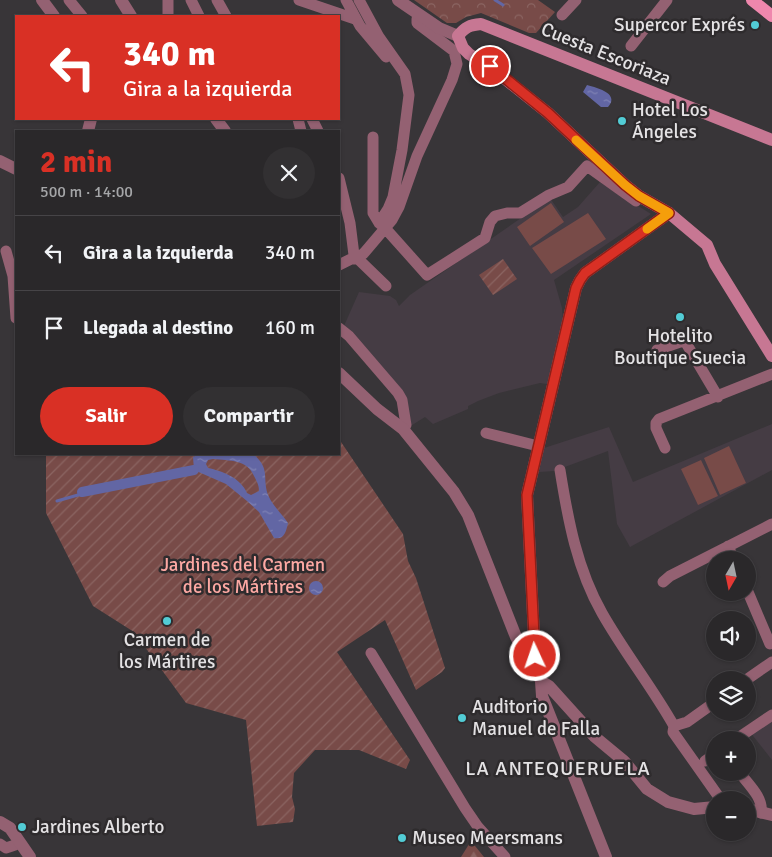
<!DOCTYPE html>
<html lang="es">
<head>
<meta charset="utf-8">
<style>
  body { margin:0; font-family:Signika,sans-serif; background:#323032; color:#f1f3f6; height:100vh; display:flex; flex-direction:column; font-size:19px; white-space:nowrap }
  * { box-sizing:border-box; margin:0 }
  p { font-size:16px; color:#a5a6a8 }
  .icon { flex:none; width:28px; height:28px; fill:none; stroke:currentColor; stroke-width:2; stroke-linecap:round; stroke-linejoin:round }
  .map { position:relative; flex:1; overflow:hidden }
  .details { position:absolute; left:15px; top:130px; width:325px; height:325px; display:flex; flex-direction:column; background:#2a282a; border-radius:0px; box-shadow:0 1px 4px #0004,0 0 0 1px #464447 }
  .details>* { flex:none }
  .top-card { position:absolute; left:15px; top:15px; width:325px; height:105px; border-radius:0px; box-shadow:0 1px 4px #0004,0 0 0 1px #464447; background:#d93025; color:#fff; overflow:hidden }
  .needle { width:32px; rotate:189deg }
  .buttons { position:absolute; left:706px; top:551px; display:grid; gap:10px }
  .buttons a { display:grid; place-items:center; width:50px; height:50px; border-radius:50%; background:#2a282a; box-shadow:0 1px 4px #0004,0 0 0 1px #464447; font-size:25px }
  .pin { position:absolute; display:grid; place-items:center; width:42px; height:42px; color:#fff; margin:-21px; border:2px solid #fff; border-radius:50%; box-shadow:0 1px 5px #0007 }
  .me { position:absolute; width:55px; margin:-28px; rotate:357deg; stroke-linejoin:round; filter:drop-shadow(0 0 4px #0008) }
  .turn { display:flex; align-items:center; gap:18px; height:105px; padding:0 25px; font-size:22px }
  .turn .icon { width:65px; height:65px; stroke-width:2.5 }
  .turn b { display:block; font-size:35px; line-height:42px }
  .round { display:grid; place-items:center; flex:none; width:52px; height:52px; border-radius:26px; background:#323032 }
  .headline { display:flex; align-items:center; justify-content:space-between; height:85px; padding:0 25px }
  h1 { font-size:30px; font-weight:700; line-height:38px; color:#d93025 }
  .cta { display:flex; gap:10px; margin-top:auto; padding:10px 25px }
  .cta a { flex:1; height:58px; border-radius:30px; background:#d93025; color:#fff; font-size:20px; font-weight:700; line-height:58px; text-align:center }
  .cta a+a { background:#323032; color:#f1f3f6 }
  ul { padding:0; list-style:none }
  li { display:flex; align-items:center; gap:15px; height:75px; padding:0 25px; border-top:1px solid #464447 }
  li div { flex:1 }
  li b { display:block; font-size:19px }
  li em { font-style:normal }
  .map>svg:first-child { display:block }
  .built { fill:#453c44 }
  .grass { fill:#784b48 }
  .forest { fill:url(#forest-firs) }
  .park { fill:url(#park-crowns) }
  .garden { fill:url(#garden-furrows) }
  .water { fill:url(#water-ripples); fill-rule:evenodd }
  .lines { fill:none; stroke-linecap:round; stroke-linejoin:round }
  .stream { stroke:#6266a4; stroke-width:3 }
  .canal { stroke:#6266a4; stroke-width:10 }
  .minor { stroke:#946172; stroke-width:11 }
  .tertiary { stroke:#946172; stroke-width:12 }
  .secondary { stroke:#c77793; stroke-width:12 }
  .primary { stroke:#ef87ad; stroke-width:12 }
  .route-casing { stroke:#8d1f18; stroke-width:12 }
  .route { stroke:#d93025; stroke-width:9 }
  .slow { stroke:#f59e0b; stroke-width:9 }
  .poi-dot { fill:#52ccd5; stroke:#2e2b2d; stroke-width:2 }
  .labels { text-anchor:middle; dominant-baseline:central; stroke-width:5; stroke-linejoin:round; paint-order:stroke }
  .poi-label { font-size:19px; fill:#e4e2e4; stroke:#2e2b2d; text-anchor:start }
  .street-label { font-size:19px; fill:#e4e2e4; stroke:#2e2b2d }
  .park-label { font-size:19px; fill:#fda8a3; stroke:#2e2b2d }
  .neighbourhood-label { font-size:20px; letter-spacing:1px; fill:#e4e2e4; stroke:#2e2b2d }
</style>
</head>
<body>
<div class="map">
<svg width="772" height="857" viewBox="0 0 772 857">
  <defs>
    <pattern id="forest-firs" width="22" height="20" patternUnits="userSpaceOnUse" patternTransform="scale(1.25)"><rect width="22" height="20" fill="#784b48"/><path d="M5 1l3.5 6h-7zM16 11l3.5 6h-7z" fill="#8b6562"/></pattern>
    <pattern id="park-crowns" width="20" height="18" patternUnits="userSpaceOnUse" patternTransform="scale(1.25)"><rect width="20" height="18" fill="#784b48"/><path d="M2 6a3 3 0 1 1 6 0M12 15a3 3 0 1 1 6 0" fill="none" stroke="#8b6562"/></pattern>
    <pattern id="garden-furrows" width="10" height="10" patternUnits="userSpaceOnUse" patternTransform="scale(1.25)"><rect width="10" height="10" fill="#784b48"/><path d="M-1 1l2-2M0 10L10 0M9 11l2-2" fill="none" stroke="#8b6562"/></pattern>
    <pattern id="water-ripples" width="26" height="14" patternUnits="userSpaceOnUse" patternTransform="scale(1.25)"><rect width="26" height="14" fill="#6266a4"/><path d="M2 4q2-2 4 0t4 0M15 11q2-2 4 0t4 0" fill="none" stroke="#8083b5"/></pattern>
  </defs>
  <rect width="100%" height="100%" fill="#383538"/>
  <path class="built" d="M600 182 651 214 554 280 562 308 563 321 547 384 540 383 499 393 478 401 468 406V409L433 424 425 417 409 427 404 395 344 326 359 292 390 296 396 300 399 306 410 295 550 198 563 217 578 207Z
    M772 424V470L630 547 617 524 608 451 554 471 539 472 544 448 609 427 633 482Z
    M772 718V760L750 732Z"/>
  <path class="grass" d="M551 203 564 222 530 246 517 227Z
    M588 213 606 239 551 274 532 248Z
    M729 446 746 483 720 495 704 458Z
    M701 460 718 496 698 505 681 469Z"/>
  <path class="forest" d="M471 841 484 857H461Z"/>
  <path class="park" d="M414 0H538L555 12 536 33H529L481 13 466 17 456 23H447Z"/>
  <path class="garden" d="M503 259 517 279 493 295 479 275Z
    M339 439 403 534 408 561 416 578 445 668 442 672 416 690 385 620 337 652 410 760 406 769 359 750H315L294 773 292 797 295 809 293 822 257 826 246 720 186 703 134 632 93 606 46 513V454H339Z"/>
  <path class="water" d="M587 85C597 88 620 93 608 107H601L583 92Z
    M200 454H253C272 470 261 479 269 497 273 506 283 515 288 523 286 531 285 540 274 538L259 512 247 501 226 484 194 470 193 457ZM213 459C230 461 247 459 254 476 257 482 259 485 259 491L251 495 247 493C241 478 222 471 208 468L206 464 208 460Z
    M309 588a7 7 0 1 1 14 0a7 7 0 1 1-14 0Z"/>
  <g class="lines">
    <path class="stream" d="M495 0 503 5
      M57 501 78 495 82 492"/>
    <path class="canal" d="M82 492 194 470"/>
    <path class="minor" d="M69 0 82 16
      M191 0 199 16
      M217 0 226 16
      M299 0 355 19
      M346 0 360 26 386 57
      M359 0 379 37 405 74 409 95 402 150 393 197 388 209 379 223
      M562 15 576 0
      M168 16V0
      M631 46 667 0
      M298 119 301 131
      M312 119 318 131
      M373 137V213L379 223 385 228 427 275 485 238 490 222 495 216 507 213H520L549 195 568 187 587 166 636 201 639 196
      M339 178 350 223 354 255 386 286
      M6 251 13 276 16 318
      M339 265 351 259H357L364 253 392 220 399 207 417 156 452 80 457 64 454 51 417 23V19L419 15
      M339 328 349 336 398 393 402 400 406 425 403 429
      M657 350 683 341 686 343 718 397
      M486 433 538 446
      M665 448 656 428V423L659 419 772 374
      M560 470C568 520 577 569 602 613 624 652 652 687 674 726
      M728 546 734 560
      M663 582 670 576 772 524
      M748 592 770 644
      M371 653 465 808 478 827 505 857
      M746 680 772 662
      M674 726 673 732 721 800
      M674 726 687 722 715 702
      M735 740 772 715
      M705 761 715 754
      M739 772C748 784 764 798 761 813
      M0 844 6 848 15 845"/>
    <path class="tertiary" d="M42 0 54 16
      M121 0 131 16
      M398 0 439 28 458 36
      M216 119 225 131
      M88 131 91 119
      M0 161 16 169
      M339 373 377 409 403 429 454 492 468 515 516 637 528 658 533 661 541 681 542 696 606 857
      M533 661 535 656 527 495 576 288 580 280 585 273 669 213
      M541 681 549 686 595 737 624 761 647 789 668 802 694 809 715 807
      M748 809 772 815
      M0 822 10 828 30 857"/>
    <path class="secondary" d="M772 140 481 24C470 25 465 27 458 36L463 48 469 54 494 70 548 113 625 185 639 196 669 213 707 245 715 264 772 356"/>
    <path class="primary" d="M752 0 772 16"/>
  </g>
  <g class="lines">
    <g class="route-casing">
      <path id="route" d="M490 66 548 113 625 185 639 196 669 213 585 273 580 280 576 288 527 495 535 656"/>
    </g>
    <use href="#route" class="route"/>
    <path class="slow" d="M576 140 625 185 639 196 669 213 647 229"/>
  </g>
  <g class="poi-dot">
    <circle cx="755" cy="25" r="5"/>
    <circle cx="622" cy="121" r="5"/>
    <circle cx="680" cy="317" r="5"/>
    <circle cx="167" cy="621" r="5"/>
    <circle cx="462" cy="718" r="5"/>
    <circle cx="22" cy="827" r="5"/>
    <circle cx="402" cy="838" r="5"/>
  </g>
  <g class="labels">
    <g class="poi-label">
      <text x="745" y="25" text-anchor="end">Supercor Exprés</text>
      <text x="632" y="110">Hotel Los<tspan x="632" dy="22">Ángeles</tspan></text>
      <text x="680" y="336" text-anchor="middle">Hotelito<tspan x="680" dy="22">Boutique Suecia</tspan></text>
      <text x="167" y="640" text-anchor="middle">Carmen de<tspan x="167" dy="22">los Mártires</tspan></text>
      <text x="472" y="707">Auditorio<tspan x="472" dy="22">Manuel de Falla</tspan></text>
      <text x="32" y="827">Jardines Alberto</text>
      <text x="412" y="838">Museo Meersmans</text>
    </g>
    <g class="street-label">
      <text transform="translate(606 54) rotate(22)">Cuesta Escoriaza</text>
    </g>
    <g class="park-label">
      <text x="243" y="565">Jardines del Carmen<tspan x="243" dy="22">de los Mártires</tspan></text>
    </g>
    <g class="neighbourhood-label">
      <text x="558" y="768">LA ANTEQUERUELA</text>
    </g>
  </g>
</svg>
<div class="buttons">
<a><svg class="needle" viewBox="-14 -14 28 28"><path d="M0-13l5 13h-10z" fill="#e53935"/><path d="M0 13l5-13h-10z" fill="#a5a6a8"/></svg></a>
<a><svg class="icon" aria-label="sound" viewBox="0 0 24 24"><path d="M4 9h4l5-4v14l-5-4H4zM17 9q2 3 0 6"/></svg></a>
<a><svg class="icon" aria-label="layers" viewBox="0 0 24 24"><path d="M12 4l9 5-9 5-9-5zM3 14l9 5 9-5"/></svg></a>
<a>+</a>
<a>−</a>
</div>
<div class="pin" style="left:490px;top:66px;background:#d93025"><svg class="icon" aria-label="arrive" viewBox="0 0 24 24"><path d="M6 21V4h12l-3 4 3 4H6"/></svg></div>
<svg class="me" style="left:535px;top:656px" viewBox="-20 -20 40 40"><circle r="17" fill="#d93025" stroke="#fff" stroke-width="3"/><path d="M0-11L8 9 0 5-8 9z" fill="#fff"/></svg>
<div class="top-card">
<div class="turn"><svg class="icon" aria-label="left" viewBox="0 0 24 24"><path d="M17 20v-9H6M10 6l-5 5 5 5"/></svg><div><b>340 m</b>Gira a la izquierda</div></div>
</div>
<section class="details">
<div class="headline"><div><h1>2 min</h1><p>500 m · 14:00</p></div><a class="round"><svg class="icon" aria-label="close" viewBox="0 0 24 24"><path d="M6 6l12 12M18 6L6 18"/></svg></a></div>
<ul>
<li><svg class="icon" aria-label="left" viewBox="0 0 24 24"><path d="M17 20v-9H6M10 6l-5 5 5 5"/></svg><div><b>Gira a la izquierda</b></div><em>340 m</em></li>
<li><svg class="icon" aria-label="arrive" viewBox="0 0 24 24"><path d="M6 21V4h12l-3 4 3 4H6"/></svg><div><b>Llegada al destino</b></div><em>160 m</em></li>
</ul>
<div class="cta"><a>Salir</a><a>Compartir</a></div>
</section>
</div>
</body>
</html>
